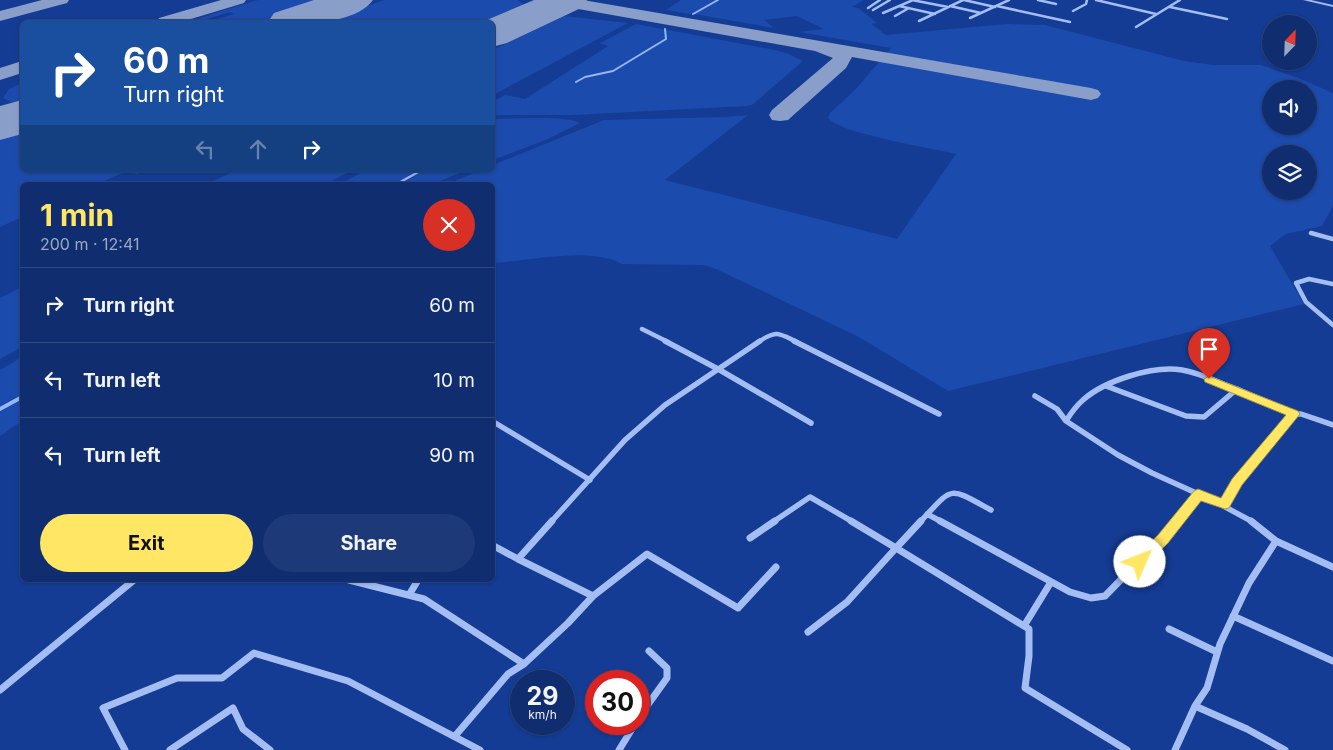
<!DOCTYPE html>
<html lang="en">
<head>
<meta charset="utf-8">
<style>
  body { margin:0; font-family:Inter,sans-serif; background:#1d3977; color:#f1f3f6; height:100vh; display:flex; flex-direction:column; font-size:19px; white-space:nowrap }
  * { box-sizing:border-box; margin:0 }
  p { font-size:16px; color:#9ba8c3 }
  .icon { flex:none; width:28px; height:28px; fill:none; stroke:currentColor; stroke-width:2; stroke-linecap:round; stroke-linejoin:round }
  .map { position:relative; flex:1; overflow:hidden }
  .panel { position:absolute; left:20px; top:182px; width:475px; height:400px; display:flex; flex-direction:column; background:#0f2d6f; border-radius:8px; box-shadow:0 1px 4px #0004,0 0 0 1px #2f4982 }
  .panel>* { flex:none }
  .guide { position:absolute; left:20px; top:20px; width:475px; height:152px; border-radius:8px; box-shadow:0 1px 4px #0004,0 0 0 1px #2f4982; background:#1a4fa0; color:#fff; overflow:hidden }
  .needle { width:32px; rotate:23deg }
  .buttons { position:absolute; left:1262px; top:15px; display:grid; gap:10px }
  .buttons a { display:grid; place-items:center; width:55px; height:55px; border-radius:50%; background:#0f2d6f; box-shadow:0 1px 4px #0004,0 0 0 1px #2f4982; font-size:25px }
  .speed { position:absolute; left:510px; top:670px; display:flex; gap:10px; font-size:25px; font-weight:700; text-align:center }
  .speed>* { display:grid; place-content:center; width:65px; height:65px; border-radius:50%; background:#0f2d6f; box-shadow:0 1px 4px #0004,0 0 0 1px #2f4982; line-height:1 }
  .speed small { font-size:12px; font-weight:400 }
  .speed .limit { border:8px solid #d22; background:#fff; color:#111 }
  .pin { position:absolute; display:grid; place-items:center; width:42px; height:42px; color:#fff; margin:-51px -21px; border-radius:50% 50% 50% 0; rotate:-45deg; box-shadow:0 0 5px #0007 }
  .pin .icon { rotate:45deg }
  .me { position:absolute; width:55px; margin:-28px; rotate:46deg; stroke-linejoin:round; filter:drop-shadow(0 0 4px #0008) }
  .turn { display:flex; align-items:center; gap:18px; height:105px; padding:0 20px; font-size:22px }
  .turn .icon { width:65px; height:65px; stroke-width:2.5 }
  .turn b { display:block; font-size:35px; line-height:42px }
  .lanes { display:flex; align-items:center; height:48px; padding:0 20px; background:#0003; justify-content:center; gap:25px; direction:ltr }
  .lanes .off { opacity:.35 }
  .round { display:grid; place-items:center; flex:none; width:52px; height:52px; border-radius:26px; background:#1d3977 }
  .headline { display:flex; align-items:center; justify-content:space-between; height:85px; padding:0 20px }
  h1 { font-size:30px; font-weight:700; line-height:38px; color:#ffe664 }
  .button { display:flex; gap:10px; margin-top:auto; padding:10px 20px }
  .button a { flex:1; height:58px; border-radius:30px; background:#ffe664; color:#111; font-size:20px; font-weight:700; line-height:58px; text-align:center }
  .button a+a { background:#1d3977; color:#f1f3f6 }
  ul { padding:0; list-style:none }
  li { display:flex; align-items:center; gap:15px; height:75px; padding:0 20px; border-top:1px solid #2f4982 }
  li div { flex:1 }
  li b { display:block; font-size:19px }
  li em { font-style:normal }
  .map>svg:first-child { display:block }
  .green { fill:#1c4bae; fill-rule:evenodd }
  .lines { fill:none; stroke-linecap:round; stroke-linejoin:round }
  .stream-far2 { stroke:#96b6f5; stroke-width:2 }
  .stream-far1 { stroke:#96b6f5; stroke-width:2.5 }
  .stream { stroke:#96b6f5; stroke-width:4 }
  .taxiway { fill:#8a9eca; fill-rule:evenodd }
  .runway { fill:#8a9eca; fill-rule:evenodd }
  .minor-far3 { stroke:#a4bdf2; stroke-width:2.5 }
  .minor-far2 { stroke:#a4bdf2; stroke-width:4.5 }
  .minor-far1 { stroke:#a4bdf2; stroke-width:5.5 }
  .minor { stroke:#a4bdf2; stroke-width:7 }
  .tertiary { fill:#a4bdf2; fill-rule:evenodd }
  .route { fill:#ffe664; stroke:#a69641 }
</style>
</head>
<body>
<div class="map">
<svg width="1333" height="750" viewBox="0 0 1333 750">
  <rect width="100%" height="100%" fill="#143c94"/>
  <path class="green" d="M258 0H324L258 22H207L234 14 229 12 198 22H187Z
    M384 0H517L525 5 485 22H322Z
    M681 0H716L690 14 666 10Z
    M719 0H864L852 7 858 8 877 23 871 24 886 35 1007 24 1045 25 1184 61 1213 65H1261L1301 79 1333 93V206L1322 226 1286 234 1270 246 1304 304 948 391 859 337 716 269 704 265 622 264C590 246 530 261 493 263L492 185H445L481 170H492L493 165 604 120 726 117 748 115 665 180 897 239 956 154C932 148 841 134 828 118L830 113 855 90 891 48 799 32 824 29 797 16 764 20 774 28 694 14ZM1271 89H1309V126H1271ZM1271 154H1309V191H1271Z
    M564 16 628 23 493 95V50Z
    M636 24 775 50 789 54 803 61 752 105 746 106 573 115H493V101L505 95 525 99 608 46 600 43Z
    M22 83V102H11L3 98 9 89Z
    M493 119C510 119 568 115 580 123L548 139 493 160Z
    M22 131V170H146L137 174 127 171 95 185H22V217L0 227V139Z
    M237 170H352L324 185H205Z
    M366 170H420L394 185H338Z
    M426 170H467L430 185H399Z
    M22 287V347L0 359V298Z
    M22 357V394L0 406V370Z
    M22 399V421L0 436V412Z"/>
  <g class="lines">
    <path class="stream-far2" d="M693 14 718 0
      M576 82 585 77 613 71 666 39 665 29"/>
    <path class="stream-far1" d="M395 185 422 170"/>
    <path class="stream" d="M0 409 22 397"/>
    <path class="taxiway" d="M42 0H69L67 3 0 21V11Z
      M221 0H246L244 3 181 22H157L159 18Z
      M548 0H583L1091 88 1098 90 1101 94 1098 98 1091 100 852 57 846 68 788 120 780 121 772 120 769 115 772 110 833 58 815 51 556 5 550 3Z
      M22 61V73L0 80V68Z
      M22 113V126L0 132V118Z"/>
    <path class="runway" d="M314 0H373C355 25 296 26 268 22L274 13Z
      M534 0H587L581 8 507 43 492 47V22H482Z
      M22 100V134L0 140V106Z"/>
    <path class="minor-far3" d="M912 0 948 7
      M964 0 995 7
      M1038 0 1056 4
      M1096 0 1156 14
      M899 6 935 14
      M950 6 981 13
      M997 6 1070 22
      M1170 7 1227 19
      M868 8 880 0
      M873 10 890 0
      M1073 11 1086 4 1087 0
      M883 13 913 0
      M895 16 909 8
      M970 18 1009 0
      M919 21 963 0
      M1136 27 1180 0"/>
    <path class="minor-far2" d="M1311 233 1333 239
      M1333 284 1309 279 1296 283 1306 302 1333 325
      M642 329 668 342
      M758 342C777 330 778 333 797 342"/>
    <path class="minor-far1" d="M665 341 718 369 811 423
      M794 341 939 414
      M1106 386 1186 416 1204 417 1237 389 1294 414
      M1035 396 1057 409 1066 421 1118 455 1152 473 1216 502 1253 522
      M492 421 590 480
      M1066 421C1071 413 1076 406 1083 400 1104 381 1153 365 1182 370 1201 373 1219 383 1237 389
      M1225 504 1237 482 1294 414H1301L1333 425
      M927 514 942 522
      M551 522 625 440 665 405 760 341
      M773 522 810 497 853 522
      M920 522C954 486 947 486 991 510
      M1177 522 1198 494"/>
    <path class="minor" d="M552 521 518 559 593 596
      M851 521 896 548 921 521
      M940 521 1070 592 1091 598 1105 596 1178 521
      M1251 521 1276 541
      M750 538 775 521
      M492 545 518 559
      M349 580 424 599 524 664 508 674 455 736
      M409 595 418 580
      M1233 616 1333 661
      M1024 626 1051 582
      M1169 629 1217 652
      M808 632 847 602 896 548 1029 629V656L1025 688 1127 750
      M524 664 568 623 593 596 647 554 738 608 776 567
      M0 690 134 580
      M1195 706 1207 688 1220 644 1249 583 1276 541 1333 567
      M639 717 667 678V668L649 651
      M125 750 103 708 177 678H222L254 653 348 681 480 750
      M170 750 233 708 243 729 270 750
      M619 750 635 724
      M1175 750 1195 706 1247 729 1285 750"/>
    <path class="tertiary" d="M1303 0H1311L1333 5V7Z"/>
  </g>
  <path class="route" d="M1209 376 1298 411 1300 414 1242 485 1229 508 1225 509 1201 501 1168 543 1145 566 1140 567 1134 566 1132 562 1134 558 1158 535 1194 491 1198 489 1221 498 1232 479 1286 415 1205 382 1204 379Z"/>
</svg>
<div class="buttons">
<a><svg class="needle" viewBox="-14 -14 28 28"><path d="M0-13l5 13h-10z" fill="#e53935"/><path d="M0 13l5-13h-10z" fill="#9ba8c3"/></svg></a>
<a><svg class="icon" aria-label="sound" viewBox="0 0 24 24"><path d="M4 9h4l5-4v14l-5-4H4zM17 9q2 3 0 6"/></svg></a>
<a><svg class="icon" aria-label="layers" viewBox="0 0 24 24"><path d="M12 4l9 5-9 5-9-5zM3 14l9 5 9-5"/></svg></a>
</div>
<div class="speed"><div>29<small>km/h</small></div><div class="limit">30</div></div>
<div class="pin" style="left:1209px;top:379px;background:#d93025"><svg class="icon" aria-label="arrive" viewBox="0 0 24 24"><path d="M6 21V4h12l-3 4 3 4H6"/></svg></div>
<svg class="me" style="left:1140px;top:562px" viewBox="-20 -20 40 40"><circle r="19" fill="#fff"/><path d="M0-13L10 11 0 6-10 11z" fill="#ffe664"/></svg>
<div class="guide">
<div class="turn"><svg class="icon" aria-label="right" viewBox="0 0 24 24"><path d="M7 20v-9h11M14 6l5 5-5 5"/></svg><div><b>60 m</b>Turn right</div></div>
<div class="lanes"><svg class="icon off" aria-label="left" viewBox="0 0 24 24"><path d="M17 20v-9H6M10 6l-5 5 5 5"/></svg><svg class="icon off" aria-label="ahead" viewBox="0 0 24 24"><path d="M12 20V5M6 11l6-6 6 6"/></svg><svg class="icon" aria-label="right" viewBox="0 0 24 24"><path d="M7 20v-9h11M14 6l5 5-5 5"/></svg></div>
</div>
<section class="panel">
<div class="headline"><div><h1>1 min</h1><p>200 m · 12:41</p></div><a class="round" style="background:#d93025;color:#fff"><svg class="icon" aria-label="close" viewBox="0 0 24 24"><path d="M6 6l12 12M18 6L6 18"/></svg></a></div>
<ul>
<li><svg class="icon" aria-label="right" viewBox="0 0 24 24"><path d="M7 20v-9h11M14 6l5 5-5 5"/></svg><div><b>Turn right</b></div><em>60 m</em></li>
<li><svg class="icon" aria-label="left" viewBox="0 0 24 24"><path d="M17 20v-9H6M10 6l-5 5 5 5"/></svg><div><b>Turn left</b></div><em>10 m</em></li>
<li><svg class="icon" aria-label="left" viewBox="0 0 24 24"><path d="M17 20v-9H6M10 6l-5 5 5 5"/></svg><div><b>Turn left</b></div><em>90 m</em></li>
</ul>
<div class="button"><a>Exit</a><a>Share</a></div>
</section>
</div>
</body>
</html>
